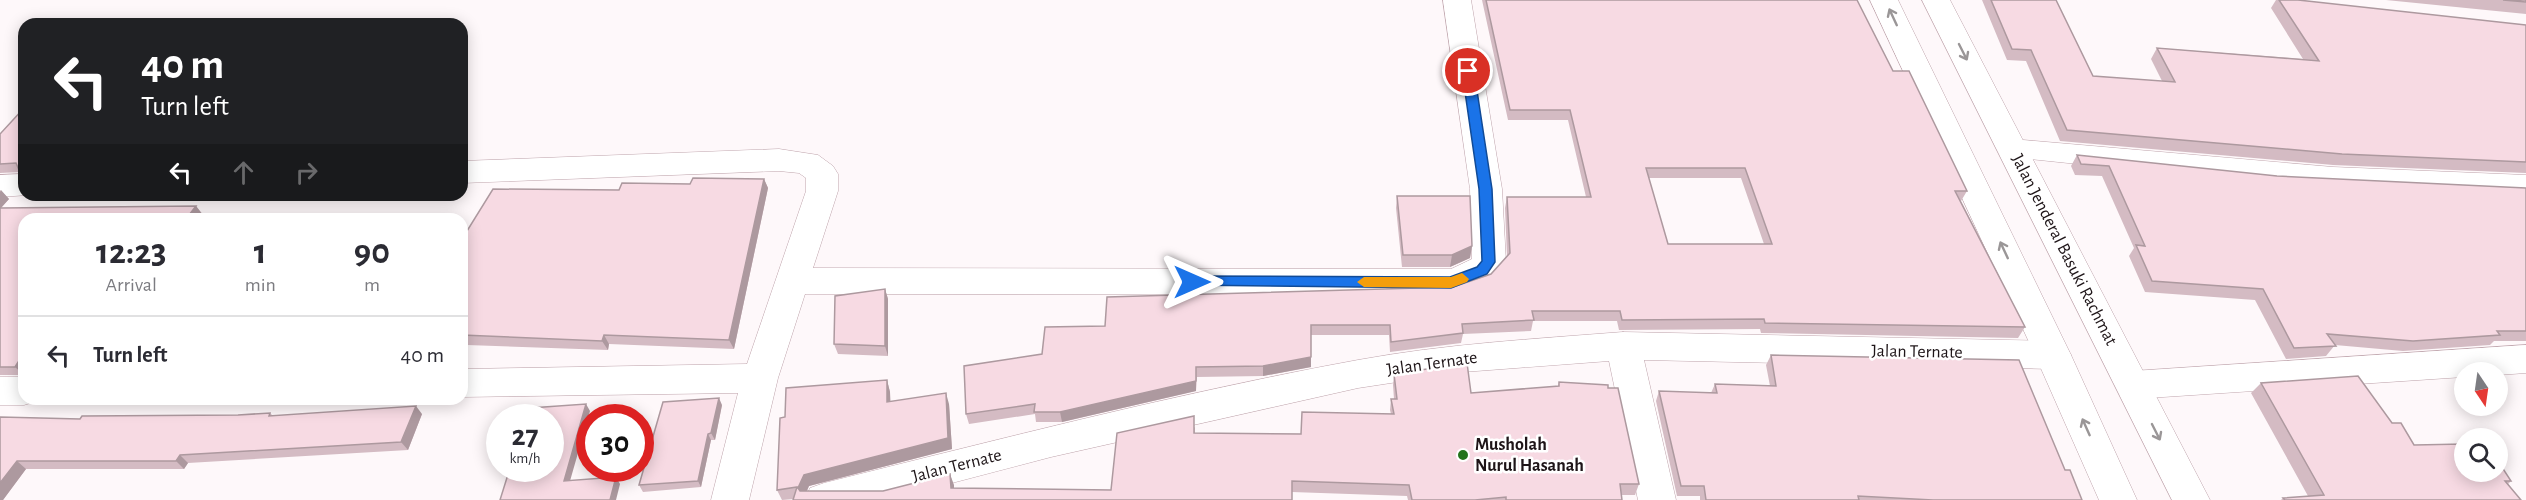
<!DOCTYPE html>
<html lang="en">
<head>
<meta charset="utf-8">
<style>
  body { margin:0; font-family:"Alegreya Sans",sans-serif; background:#f2f2f3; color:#2b2b33; height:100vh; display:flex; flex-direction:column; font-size:22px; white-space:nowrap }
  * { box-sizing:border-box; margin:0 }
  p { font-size:20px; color:#7c7c81 }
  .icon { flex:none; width:33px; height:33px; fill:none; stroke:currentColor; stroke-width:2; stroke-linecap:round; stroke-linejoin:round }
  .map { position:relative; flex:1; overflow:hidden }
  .details { position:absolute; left:18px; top:213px; width:450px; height:192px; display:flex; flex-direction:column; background:#fff; border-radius:18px; box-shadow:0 3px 15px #0003 }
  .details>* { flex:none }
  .guide { position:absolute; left:18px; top:18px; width:450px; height:183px; border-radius:18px; box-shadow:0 3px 15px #0003; background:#202124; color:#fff; overflow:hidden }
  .needle { width:39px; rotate:167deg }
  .controls { position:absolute; left:2454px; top:362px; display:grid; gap:12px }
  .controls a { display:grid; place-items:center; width:54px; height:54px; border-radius:50%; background:#fff; box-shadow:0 3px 15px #0003; font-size:30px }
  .speed { position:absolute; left:486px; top:404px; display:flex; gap:12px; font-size:30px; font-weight:700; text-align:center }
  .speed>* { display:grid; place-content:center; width:78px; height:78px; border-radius:50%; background:#fff; box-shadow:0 3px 15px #0003; line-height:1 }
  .speed small { font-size:15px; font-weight:400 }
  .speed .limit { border:9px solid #d22; background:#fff; color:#111 }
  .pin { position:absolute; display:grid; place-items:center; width:51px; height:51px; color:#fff; margin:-26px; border:3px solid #fff; border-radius:50%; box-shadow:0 2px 6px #0007 }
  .me { position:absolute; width:66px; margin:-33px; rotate:90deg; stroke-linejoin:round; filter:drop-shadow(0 0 4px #0008) }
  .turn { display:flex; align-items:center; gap:21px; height:126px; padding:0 24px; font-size:27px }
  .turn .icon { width:78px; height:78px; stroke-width:2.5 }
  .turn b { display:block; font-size:42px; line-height:51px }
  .lanes { display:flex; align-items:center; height:57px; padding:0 24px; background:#0003; justify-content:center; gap:30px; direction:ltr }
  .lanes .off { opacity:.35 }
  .eta { display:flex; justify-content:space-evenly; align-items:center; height:102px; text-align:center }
  .eta b { font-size:36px; font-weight:700; line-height:42px }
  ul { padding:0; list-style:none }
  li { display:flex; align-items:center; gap:18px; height:78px; padding:0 24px; border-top:2px solid #e1e1e2 }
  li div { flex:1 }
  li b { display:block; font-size:22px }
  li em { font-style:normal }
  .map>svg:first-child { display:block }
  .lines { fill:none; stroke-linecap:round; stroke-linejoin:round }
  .street-casing { stroke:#bea3ab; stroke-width:1 }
  .secondary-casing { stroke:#bea3ab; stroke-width:1 }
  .street { fill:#fff; fill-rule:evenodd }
  .secondary { fill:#fff; fill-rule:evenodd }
  .wall { fill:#d4bbc3; fill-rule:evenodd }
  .shaded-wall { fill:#ad999f }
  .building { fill:#f7dae3; stroke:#ad999f; stroke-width:1.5; fill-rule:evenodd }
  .oneway { stroke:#9a9697 }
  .route { fill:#1a73e8; stroke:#114b97; stroke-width:1.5 }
  .slow { fill:#f59e0b }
  .poi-dot { fill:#23731b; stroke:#fff; stroke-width:2 }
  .labels { text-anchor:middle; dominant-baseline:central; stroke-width:5; stroke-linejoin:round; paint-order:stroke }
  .street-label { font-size:18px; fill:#1e1518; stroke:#fff }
  .poi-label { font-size:18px; font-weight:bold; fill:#1e1518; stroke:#fff; text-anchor:start }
</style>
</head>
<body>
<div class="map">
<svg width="2526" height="500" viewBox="0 0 2526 500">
  <rect width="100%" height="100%" fill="#fef8fa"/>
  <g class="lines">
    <g class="street-casing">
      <path id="street" d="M1443 0H1471L1502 189 1506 262 1488 282 1451 295 805 294 778 378 749 500H711L738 393 462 397V369L747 364 806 191V178L799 173 779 171 462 183V161L779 149 818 155 833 166 838 174V191L813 268 1451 269 1472 259 1470 189Z
        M2012 139 2333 167 2526 175V197L2269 184 2001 156 1997 149 2001 142Z
        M24 174V195H28L0 197V175Z
        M1623 332 2053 341 2065 345 2071 355 2065 365 2053 369 1644 360 1676 500H1638L1609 361 1463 372 1358 388 1051 457 887 500H805L810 488 824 483C1001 439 1178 393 1358 360 1445 344 1534 339 1623 332Z
        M2526 345V373L2498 375V372H2464V377L2133 399 2120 395 2115 385 2120 375 2133 371Z
        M0 377H24V399H38L37 401 24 405H0Z"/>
    </g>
    <g class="secondary-casing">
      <path id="secondary" d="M1870 0H1898L2071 355 2137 500H2099L2035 355Z
        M1922 0H1950L2210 500H2172Z"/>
    </g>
    <use href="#street" class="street"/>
    <use href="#secondary" class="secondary"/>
  </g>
  <path class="wall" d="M1482 0H1857L1893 71 1967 191 1961 201 2025 327 2018 338 1761 333 1760 329 1619 330 1617 321H1533L1531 331 1463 334 1461 343 1390 352 1389 335H1311V367L1263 376 1197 377 1196 391 1062 422H1036L1035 414 969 424 966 414 1042 354 1105 326 1453 287 1491 274 1507 256 1505 208 1507 197H1586L1568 120H1508ZM1649 178H1741L1764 244H1668Z
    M1982 0H2056L2093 76 2162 81 2151 59 2157 48 2303 59 2271 8 2276 0H2298L2526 25V173L2333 165 2060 141 2026 61 2007 60Z
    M2386 0H2526V14Z
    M24 108V176L20 172 0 173V134Z
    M2077 155 2277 176 2526 188V341H2494L2490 345 2403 351 2335 345 2326 356 2286 359 2255 300 2145 292 2129 256 2134 248 2102 176 2075 175 2071 166Z
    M764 179 768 188 734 349 609 344 608 350 467 345 462 354V239L619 190Z
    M0 190 9 199 1 208 196 206 203 215 200 219H24V375H0Z
    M1397 196 1472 246 1470 258 1450 267H1402L1396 208Z
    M885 289 888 299V356L838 354 834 344Z
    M1771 355 2065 470 2082 500H1700V496H1677L1656 401 1659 391 1711 393 1715 384 1770 386 1766 365Z
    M1394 374 1471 393 1558 386 1559 382 1639 484 1635 495H1621L1622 500H1408L1407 496 1292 492 794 499 782 500 777 490 785 417 887 380 890 392V401L949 404 952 449 809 486 807 491H883L950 474 954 488 1111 490 1195 427V433L1301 434 1391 414 1390 410 1391 399H1394L1393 385Z
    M2261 383 2392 423 2414 445 2511 481 2508 484 2521 500H2281L2283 498 2308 496 2251 393Z
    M722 405 715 440H711L701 487 643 492 639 485Z
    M270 413 273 416 422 414 408 450 188 463 184 469H26L3 500 0 417 80 419 238 415Z"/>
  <path class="shaded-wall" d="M24 164V176L19 170Z
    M764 179 768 188 734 349 729 340Z
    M1 190 9 199 0 209V192Z
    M196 206 203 215 200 219H186Z
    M1472 246 1470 258 1450 267 1452 255Z
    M885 289 888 299V356L885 346Z
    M604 335 609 344 608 350 602 341Z
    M462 337 467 345 462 354Z
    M24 353V375L15 367Z
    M1311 357V367L1263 376V366Z
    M1196 367V391L1062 422 1060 412Z
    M887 380 890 392 891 413 887 402Z
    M946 393 949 404 952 449 809 486 803 499 798 488 804 475Z
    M719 398 722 405 715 440 711 433Z
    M586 404 590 411 568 488 564 481Z
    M416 406 422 414 408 450 401 442Z
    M708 434 711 440 701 487 698 481Z
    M180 455 188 463 184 469 176 461Z
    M17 461 26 469 3 500H0V483Z
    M950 474 954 485V499L951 488Z
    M616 477 620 484 616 500H610Z"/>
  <path class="building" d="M1486 0H1857L1893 71H1909L1967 191H1955L2025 327 1765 323 1764 319 1622 320 1620 311H1532L1534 320 1462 324 1463 333 1391 342 1390 325H1311V357L1263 366 1196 367V381L1060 412H1034L1035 404 966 414 964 366 1042 354 1045 327 1105 326 1107 297 1453 287 1491 274 1510 253 1507 197H1591L1570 110H1510ZM1646 168H1745L1772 244H1668Z
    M1991 0H2056L2093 76 2175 82 2157 48 2319 61 2279 0H2298L2526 25V162L2342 154 2067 130 2031 50 2012 49Z
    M2503 0H2526V2Z
    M24 108V164L19 170 16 163 0 164V134Z
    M2077 155 2277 176 2526 188V331H2497L2500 335 2413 341 2327 334 2336 346 2294 348 2263 289 2152 281 2136 245 2145 246 2109 166 2081 164Z
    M693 178 764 179 729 340 604 335 602 341 462 335V239L493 189 619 190 622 183 690 184Z
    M1397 196H1470L1472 246 1452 255H1403Z
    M196 206 186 219H24V353L15 367H0V208Z
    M885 289V346L834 344 835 296Z
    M1771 355 2019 360 2065 470H2070L2082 500H1933L1858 496 1859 500H1706L1704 486H1681L1659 391 1717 393 1715 384 1776 386Z
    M1467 363 1471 393 1559 386V382L1608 385V388H1618L1639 484H1620L1622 500H1506V497L1475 500H1412L1409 485 1292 481V500H793L797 487 777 490 780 418 785 417 786 388 887 380V402L946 393 948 438 804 475 798 488 800 491H883L950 474 951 488 1111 490 1117 433 1194 416V433L1301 434 1302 412 1394 414 1391 399H1397L1394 374Z
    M2358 376 2392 423H2401L2414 445 2464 444V471H2498V461L2511 481H2505L2521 500H2285L2283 498 2324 495 2261 383Z
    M719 398 711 433 708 434 698 481 639 485 663 402Z
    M586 404 564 481 616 477 610 500H500L510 468H550V417H527L530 408Z
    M416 406 401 442 180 455 176 461H17L0 483V417L80 419 82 416 238 415 270 413 269 416Z"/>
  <defs><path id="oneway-shaft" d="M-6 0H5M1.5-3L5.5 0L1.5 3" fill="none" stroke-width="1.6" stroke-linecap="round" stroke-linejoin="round" transform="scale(1.5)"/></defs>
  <g class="oneway">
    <use href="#oneway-shaft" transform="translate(1893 17) rotate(-115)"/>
    <use href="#oneway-shaft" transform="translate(1963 52) rotate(63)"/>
    <use href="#oneway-shaft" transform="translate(2004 250) rotate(-115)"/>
    <use href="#oneway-shaft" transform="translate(2086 427) rotate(-114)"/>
    <use href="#oneway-shaft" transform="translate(2156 432) rotate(63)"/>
  </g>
  <path class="route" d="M1468 67 1474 71 1492 189 1495 262 1487 274 1451 288 1187 285V278L1192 276 1450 277 1477 267 1482 261 1479 189 1462 71Z"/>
  <path class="slow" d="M1462 273 1469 279 1467 282 1451 288 1364 287 1357 282 1364 277H1451Z"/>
  <circle class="poi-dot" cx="1463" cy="455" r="6"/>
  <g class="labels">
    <g class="street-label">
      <text transform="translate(2064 250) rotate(63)">Jalan Jenderal Basuki Rachmat</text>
      <text transform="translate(1917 352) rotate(1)">Jalan Ternate</text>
      <text transform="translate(1432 364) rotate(-8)">Jalan Ternate</text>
      <text transform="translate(957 466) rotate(-14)">Jalan Ternate</text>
    </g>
    <g class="poi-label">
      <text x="1475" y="445">Musholah<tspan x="1475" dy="21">Nurul Hasanah</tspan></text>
    </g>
  </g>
</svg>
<div class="controls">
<a><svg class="needle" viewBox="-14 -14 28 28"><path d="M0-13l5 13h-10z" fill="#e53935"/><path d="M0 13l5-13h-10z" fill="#7c7c81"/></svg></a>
<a><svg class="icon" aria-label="search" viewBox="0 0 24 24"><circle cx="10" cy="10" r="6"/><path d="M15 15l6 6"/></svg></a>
</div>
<div class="speed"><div>27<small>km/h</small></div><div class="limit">30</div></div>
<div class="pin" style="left:1468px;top:71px;background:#d93025"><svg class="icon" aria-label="arrive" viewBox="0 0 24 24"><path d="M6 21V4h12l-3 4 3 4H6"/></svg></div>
<svg class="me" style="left:1192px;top:282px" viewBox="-20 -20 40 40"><path d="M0-17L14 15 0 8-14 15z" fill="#1a73e8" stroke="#fff" stroke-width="4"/></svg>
<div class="guide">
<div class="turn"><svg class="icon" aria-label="left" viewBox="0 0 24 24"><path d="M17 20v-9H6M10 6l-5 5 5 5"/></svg><div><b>40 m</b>Turn left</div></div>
<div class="lanes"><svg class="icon" aria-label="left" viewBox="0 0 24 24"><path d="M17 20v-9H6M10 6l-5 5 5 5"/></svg><svg class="icon off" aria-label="ahead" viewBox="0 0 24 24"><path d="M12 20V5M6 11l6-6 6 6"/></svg><svg class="icon off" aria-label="right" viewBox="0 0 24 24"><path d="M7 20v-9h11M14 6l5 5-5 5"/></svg></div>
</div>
<section class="details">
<div class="eta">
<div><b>12:23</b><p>Arrival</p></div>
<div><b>1</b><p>min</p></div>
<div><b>90</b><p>m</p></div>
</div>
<ul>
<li><svg class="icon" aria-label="left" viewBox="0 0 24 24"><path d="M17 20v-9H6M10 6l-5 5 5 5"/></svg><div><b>Turn left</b></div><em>40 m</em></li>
</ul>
</section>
</div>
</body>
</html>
